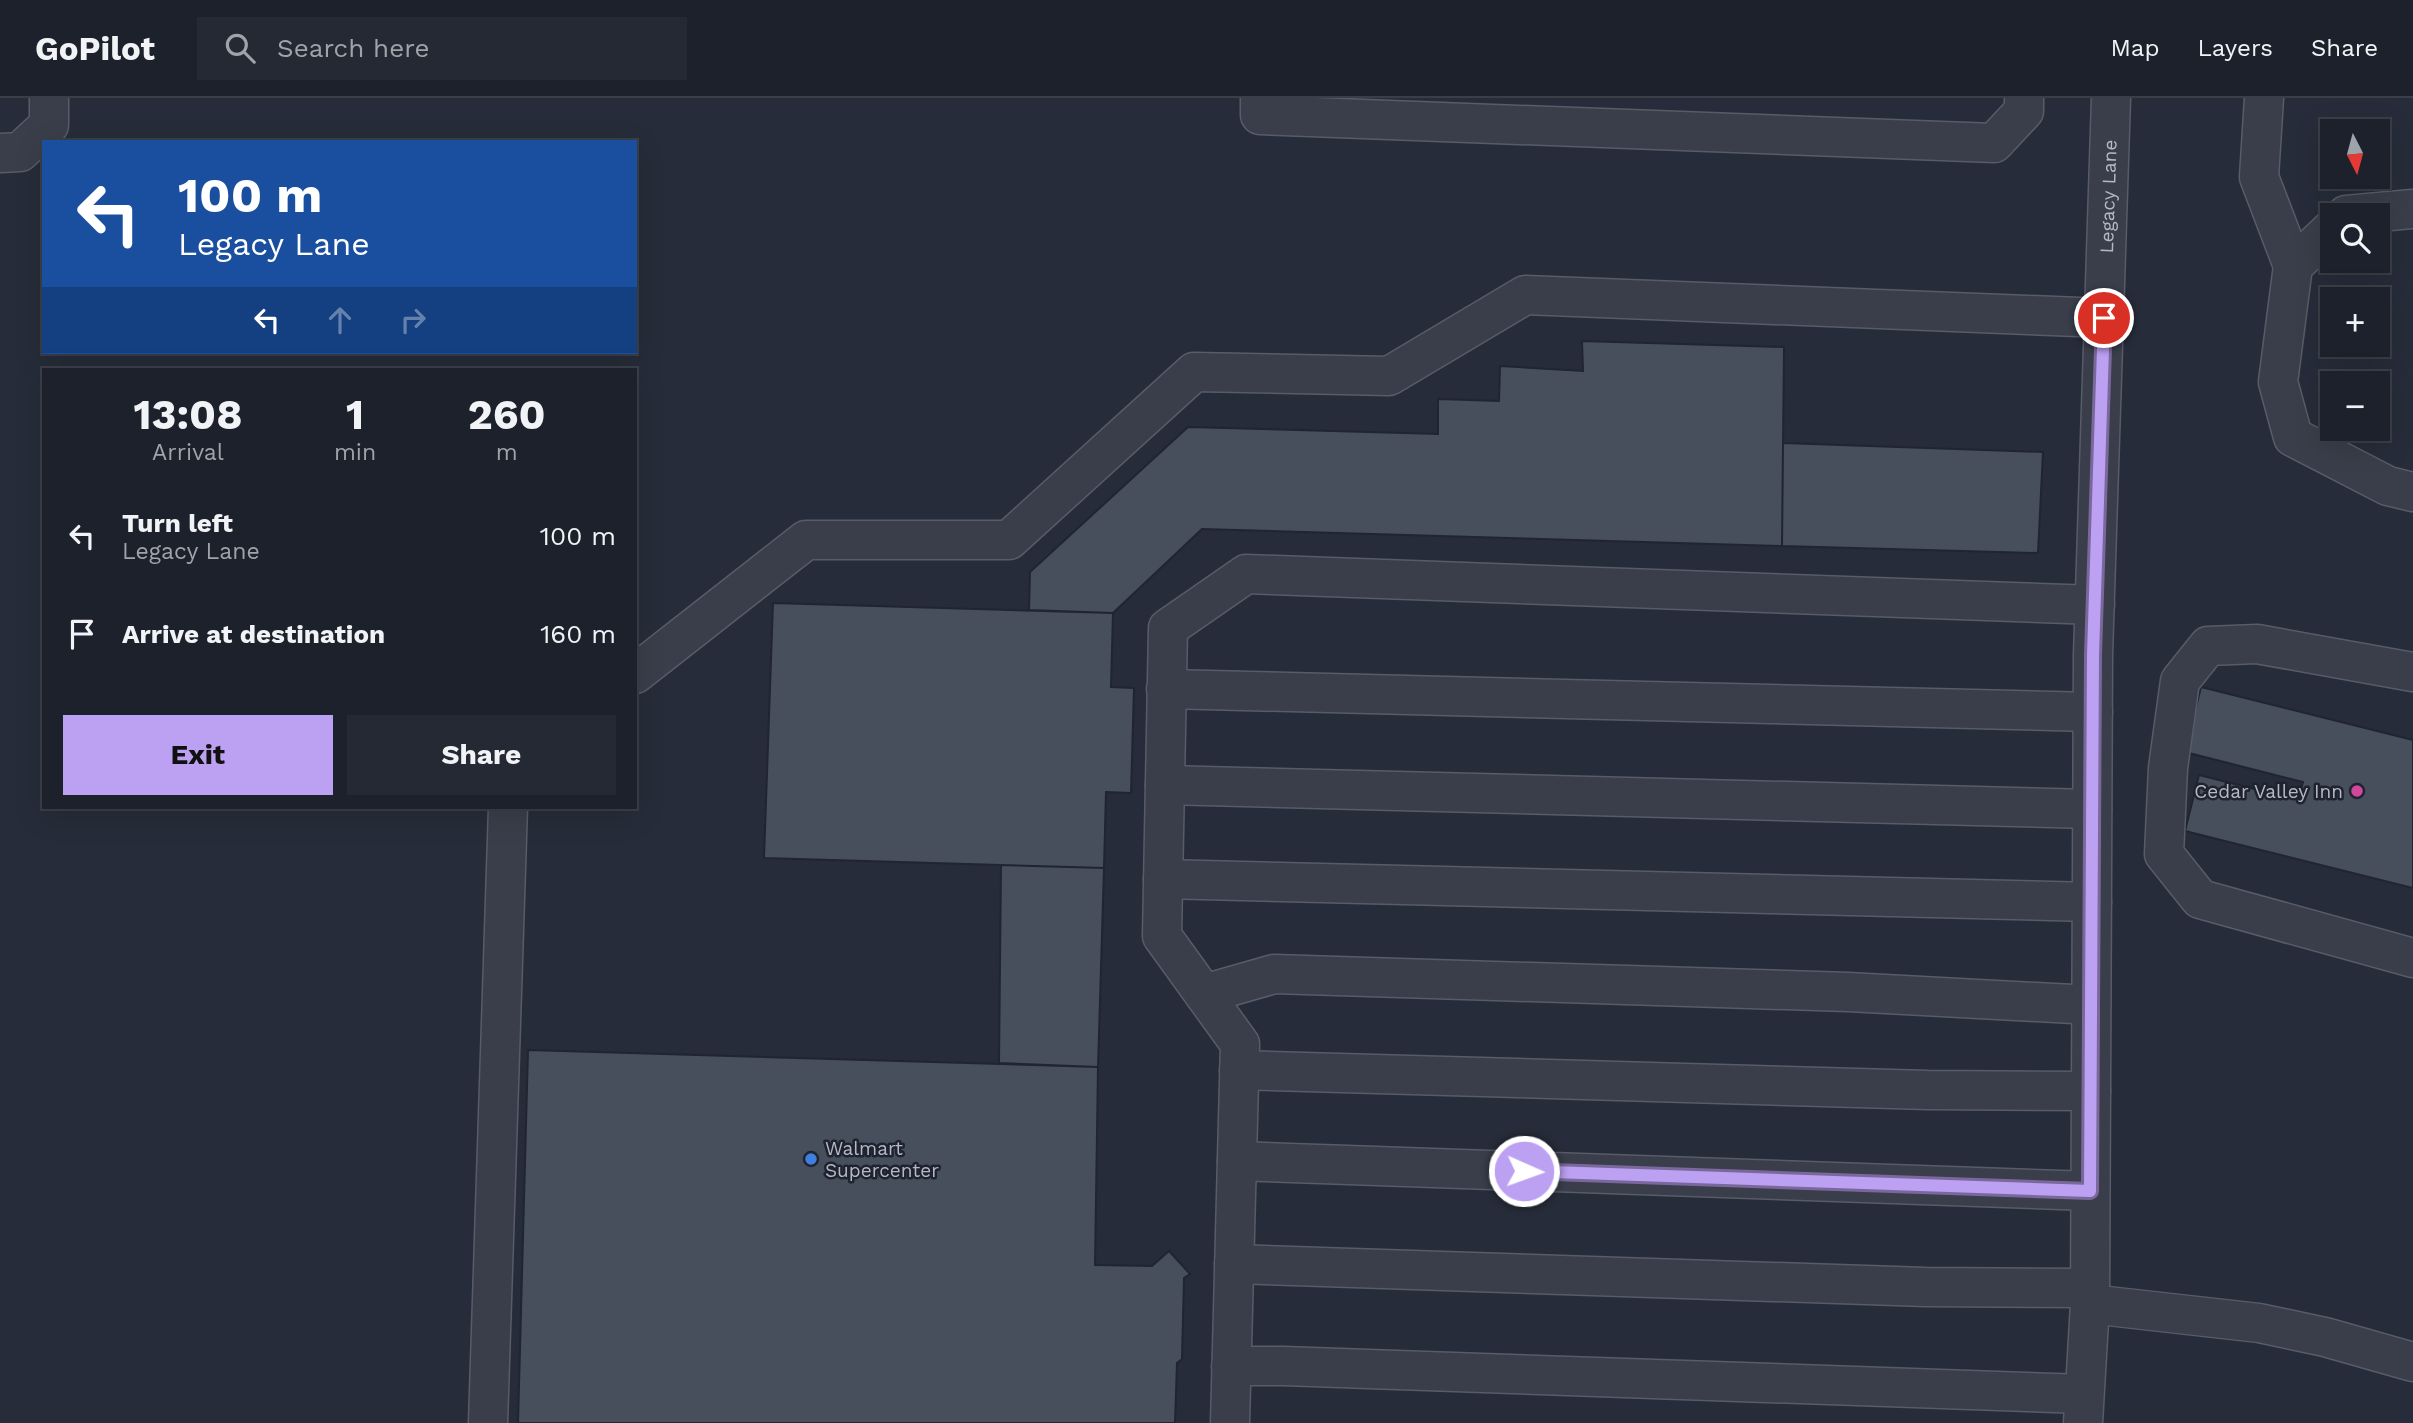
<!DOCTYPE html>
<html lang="en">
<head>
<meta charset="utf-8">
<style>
  body { margin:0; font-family:"Work Sans",sans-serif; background:#252933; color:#f1f3f6; height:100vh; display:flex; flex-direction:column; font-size:26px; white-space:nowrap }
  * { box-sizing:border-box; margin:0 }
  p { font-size:23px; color:#a0a3a9 }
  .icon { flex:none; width:38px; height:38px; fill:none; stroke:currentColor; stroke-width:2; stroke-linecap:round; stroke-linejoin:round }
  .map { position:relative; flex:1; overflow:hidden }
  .sheet { position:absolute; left:42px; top:270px; width:595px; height:441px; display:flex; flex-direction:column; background:#1c212b; border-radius:0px; box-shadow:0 7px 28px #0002,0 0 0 2px #3a3e47 }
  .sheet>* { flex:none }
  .banner { position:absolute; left:42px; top:42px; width:595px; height:214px; border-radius:0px; box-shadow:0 7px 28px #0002,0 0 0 2px #3a3e47; background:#1a4fa0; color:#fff; overflow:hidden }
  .needle { width:46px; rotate:174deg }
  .fabs { position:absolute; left:2320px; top:21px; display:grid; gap:14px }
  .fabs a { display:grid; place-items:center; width:70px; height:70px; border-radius:0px; background:#1c212b; box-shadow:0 7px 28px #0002,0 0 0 2px #3a3e47; font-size:35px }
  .pin { position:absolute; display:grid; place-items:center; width:60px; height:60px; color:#fff; margin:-30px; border:4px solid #fff; border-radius:50%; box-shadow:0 2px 7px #0007 }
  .me { position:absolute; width:77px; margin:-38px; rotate:92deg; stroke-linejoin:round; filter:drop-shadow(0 0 5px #0008) }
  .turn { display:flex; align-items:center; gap:24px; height:147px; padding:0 21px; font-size:32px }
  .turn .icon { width:91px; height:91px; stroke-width:2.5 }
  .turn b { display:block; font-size:49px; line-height:60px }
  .lanes { display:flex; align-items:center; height:66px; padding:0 21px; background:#0003; justify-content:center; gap:35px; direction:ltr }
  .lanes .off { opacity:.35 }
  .eta { display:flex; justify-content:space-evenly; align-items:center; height:119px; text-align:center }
  .eta b { font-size:42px; font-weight:700; line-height:49px }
  .primary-button { display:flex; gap:14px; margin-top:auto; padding:14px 21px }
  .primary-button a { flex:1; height:80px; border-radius:0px; background:#bca0f2; color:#111; font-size:28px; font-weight:700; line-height:80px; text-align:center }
  .primary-button a+a { background:#252933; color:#f1f3f6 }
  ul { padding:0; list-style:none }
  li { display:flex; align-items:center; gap:21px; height:98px; padding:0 21px }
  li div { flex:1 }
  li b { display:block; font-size:26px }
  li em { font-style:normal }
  header { display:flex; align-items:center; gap:42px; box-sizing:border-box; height:98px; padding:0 35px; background:#1c212b; border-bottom:2px solid #3a3e47 }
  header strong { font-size:33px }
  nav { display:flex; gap:38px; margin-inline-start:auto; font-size:24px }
  .search { width:490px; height:63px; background:#252933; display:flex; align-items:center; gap:18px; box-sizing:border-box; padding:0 24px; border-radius:0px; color:#a0a3a9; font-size:26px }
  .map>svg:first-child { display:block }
  .building { fill:#474f5d; stroke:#202531; stroke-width:2 }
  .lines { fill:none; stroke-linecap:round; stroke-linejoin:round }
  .minor-casing { stroke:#575c68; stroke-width:41 }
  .minor { stroke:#393e4a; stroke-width:38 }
  .route-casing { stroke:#7a689d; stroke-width:18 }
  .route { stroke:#bca0f2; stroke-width:12 }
  .hotel-dot { fill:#d1479c; stroke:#1e232f; stroke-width:2.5 }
  .shop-dot { fill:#3f7fe0; stroke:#1e232f; stroke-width:2.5 }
  .labels { text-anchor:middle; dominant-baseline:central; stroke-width:5; stroke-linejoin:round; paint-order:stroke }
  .street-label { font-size:19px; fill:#b5b9c5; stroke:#1e232f }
  .poi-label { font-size:19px; fill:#b5b9c5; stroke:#1e232f; text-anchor:end }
</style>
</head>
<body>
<header>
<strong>GoPilot</strong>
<div class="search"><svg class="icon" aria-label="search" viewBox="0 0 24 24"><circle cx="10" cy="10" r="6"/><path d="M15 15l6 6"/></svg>Search here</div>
<nav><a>Map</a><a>Layers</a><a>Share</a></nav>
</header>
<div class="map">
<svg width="2413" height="1325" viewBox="0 0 2413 1325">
  <rect width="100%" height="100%" fill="#262c39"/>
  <path class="building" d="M1582 243 1784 249 1782 448 1202 431 1113 515 1029 512 1030 474 1188 329 1438 336V301L1499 303 1500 268 1583 273Z
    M1783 345 2043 354 2038 455 1782 448Z
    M773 505 1113 515 1111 589 1134 590 1131 695 1106 694 1104 770 764 760Z
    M2201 589 2413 642V790L2185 733 2199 677 2298 702 2303 684 2185 654Z
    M1001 767 1104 770 1098 969 999 965Z
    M528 952 1098 969 1095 1167 1152 1168 1169 1153 1190 1176 1184 1180 1182 1261 1177 1265 1175 1325H518Z"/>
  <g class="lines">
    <g class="minor-casing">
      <g id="minor">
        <path d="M1260 0V17L1994 45 2024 13V0"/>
        <path d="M2264 0 2259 79 2293 168"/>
        <path d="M0 55 20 54 49 27V0"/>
        <path d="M2346 117 2413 111"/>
        <path d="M2333 130 2293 168 2278 284 2293 339 2388 388 2413 394"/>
        <path d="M2413 574 2257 546 2208 548 2180 583 2168 670 2164 756 2200 801 2413 860"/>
        <path d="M635 576 806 442H1009L1194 274 1389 278 1525 197 2104 220"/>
        <path d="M1166 591 2093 614"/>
        <path d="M1165 687 2092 711"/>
        <path d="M1163 781 2092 804"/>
        <path d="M1204 896 1274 876 1848 894 2091 907"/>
        <path d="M1239 972 1928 992 2091 993"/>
        <path d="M1237 1063 2090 1093"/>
        <path d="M1234 1166 1925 1189 2090 1190"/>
        <path d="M2090 1206 2259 1225 2325 1239 2413 1264"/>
        <path d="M1231 1268H1283L2084 1296"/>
        <path d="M488 1325 508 709"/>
        <path d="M1230 1325 1240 946 1162 838 1168 530 1246 476 2095 507"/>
        <path id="s1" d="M2083 1325 2090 1206 2093 557 2111 0"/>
      </g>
    </g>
    <use href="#minor" class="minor"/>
  </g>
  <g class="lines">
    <g class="route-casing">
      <path id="route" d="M1524 1073 2090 1093 2093 557 2104 220"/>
    </g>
    <use href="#route" class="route"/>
  </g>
  <circle class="hotel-dot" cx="2357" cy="693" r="7"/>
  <circle class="shop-dot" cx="811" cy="1061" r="7"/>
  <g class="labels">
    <g class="street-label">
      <text stroke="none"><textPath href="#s1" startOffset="1227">Legacy Lane</textPath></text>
    </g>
    <g class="poi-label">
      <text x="2343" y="693">Cedar Valley Inn</text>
      <text x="825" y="1050" text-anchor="start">Walmart<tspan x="825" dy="22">Supercenter</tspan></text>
    </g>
  </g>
</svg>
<div class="fabs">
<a><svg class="needle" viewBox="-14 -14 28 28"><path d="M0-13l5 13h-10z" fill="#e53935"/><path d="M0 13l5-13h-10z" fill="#a0a3a9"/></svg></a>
<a><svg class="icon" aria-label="search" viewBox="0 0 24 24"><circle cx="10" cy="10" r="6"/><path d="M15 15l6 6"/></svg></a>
<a>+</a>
<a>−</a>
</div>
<div class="pin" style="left:2104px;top:220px;background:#d93025"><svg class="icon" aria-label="arrive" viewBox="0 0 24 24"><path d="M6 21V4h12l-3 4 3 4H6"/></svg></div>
<svg class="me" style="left:1524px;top:1073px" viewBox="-20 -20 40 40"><circle r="17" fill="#bca0f2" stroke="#fff" stroke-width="3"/><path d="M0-11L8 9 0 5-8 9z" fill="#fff"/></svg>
<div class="banner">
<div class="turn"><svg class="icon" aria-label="left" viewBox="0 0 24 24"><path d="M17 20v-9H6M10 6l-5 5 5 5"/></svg><div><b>100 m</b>Legacy Lane</div></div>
<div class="lanes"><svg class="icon" aria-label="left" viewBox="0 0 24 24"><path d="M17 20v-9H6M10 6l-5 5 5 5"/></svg><svg class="icon off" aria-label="ahead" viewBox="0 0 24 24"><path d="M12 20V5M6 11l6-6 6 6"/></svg><svg class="icon off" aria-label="right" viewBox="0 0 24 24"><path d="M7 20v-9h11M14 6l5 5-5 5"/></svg></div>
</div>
<section class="sheet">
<div class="eta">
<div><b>13:08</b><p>Arrival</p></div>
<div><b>1</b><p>min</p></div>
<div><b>260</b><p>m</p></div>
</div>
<ul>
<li><svg class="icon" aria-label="left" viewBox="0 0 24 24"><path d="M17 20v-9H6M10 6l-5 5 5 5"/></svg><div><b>Turn left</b><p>Legacy Lane</p></div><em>100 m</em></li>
<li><svg class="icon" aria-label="arrive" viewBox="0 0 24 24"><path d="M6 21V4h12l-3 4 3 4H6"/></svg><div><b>Arrive at destination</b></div><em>160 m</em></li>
</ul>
<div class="primary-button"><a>Exit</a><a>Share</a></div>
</section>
</div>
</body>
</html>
